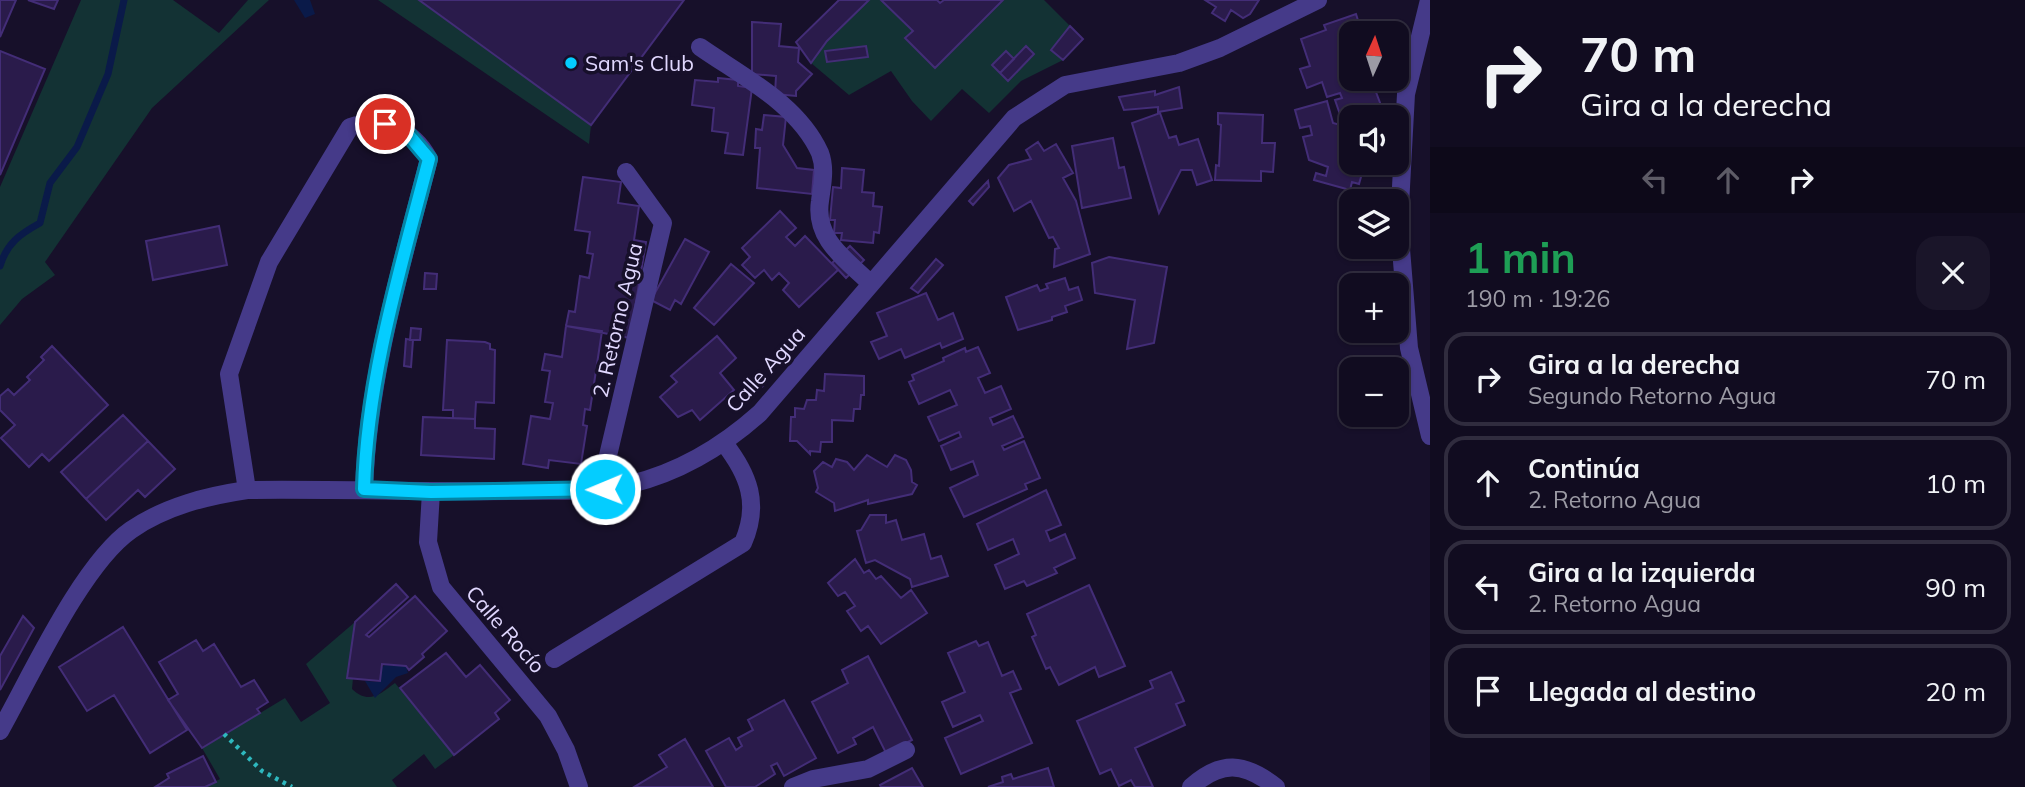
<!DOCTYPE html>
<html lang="es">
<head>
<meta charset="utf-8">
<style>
  body { margin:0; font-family:Mulish,sans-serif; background:#1a1529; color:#f1f3f6; height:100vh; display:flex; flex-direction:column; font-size:26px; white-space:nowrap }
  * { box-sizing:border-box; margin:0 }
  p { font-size:23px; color:#9c9ba5 }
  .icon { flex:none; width:38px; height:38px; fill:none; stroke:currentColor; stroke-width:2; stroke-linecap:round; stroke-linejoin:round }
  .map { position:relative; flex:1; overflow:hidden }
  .panel { display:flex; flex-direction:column; background:#110c20; width:595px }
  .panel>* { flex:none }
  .banner { background:#110c20; color:#f1f3f6; overflow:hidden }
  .needle { width:46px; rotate:3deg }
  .buttons { position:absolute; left:1339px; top:21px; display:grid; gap:14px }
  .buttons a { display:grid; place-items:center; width:70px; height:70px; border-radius:14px; background:#110c20; box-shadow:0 2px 5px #0004,0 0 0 2px #302c3e; font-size:35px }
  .pin { position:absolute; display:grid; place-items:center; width:60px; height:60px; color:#fff; margin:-30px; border:4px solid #fff; border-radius:50%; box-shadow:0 2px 7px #0007 }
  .me { position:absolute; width:77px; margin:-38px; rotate:269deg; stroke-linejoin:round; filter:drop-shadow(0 0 5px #0008) }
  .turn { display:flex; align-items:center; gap:24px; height:147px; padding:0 35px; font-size:32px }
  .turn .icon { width:91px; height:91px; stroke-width:2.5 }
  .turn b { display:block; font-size:49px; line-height:60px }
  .lanes { display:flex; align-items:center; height:66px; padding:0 35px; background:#0003; justify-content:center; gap:35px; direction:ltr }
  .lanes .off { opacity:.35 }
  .round { display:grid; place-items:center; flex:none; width:74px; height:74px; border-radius:21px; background:#1a1529 }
  .overview { display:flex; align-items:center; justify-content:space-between; height:119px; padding:0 35px }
  h1 { font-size:42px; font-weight:700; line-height:52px; color:#1e9e55 }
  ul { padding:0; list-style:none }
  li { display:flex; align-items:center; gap:21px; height:94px; margin:0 14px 10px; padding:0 21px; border:4px solid #302c3e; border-radius:21px }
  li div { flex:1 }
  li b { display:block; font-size:26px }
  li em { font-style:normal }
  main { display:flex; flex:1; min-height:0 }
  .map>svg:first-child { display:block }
  .green { fill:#133234 }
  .water { fill:#0a1a49 }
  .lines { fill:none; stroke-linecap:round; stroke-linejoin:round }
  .stream { stroke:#0a1a49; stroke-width:7 }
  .building { fill:#2a1b4b; stroke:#432d77; stroke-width:2 }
  .path { stroke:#2eb8be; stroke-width:4.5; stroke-dasharray:3.5 5; stroke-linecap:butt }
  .minor { stroke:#453a89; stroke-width:18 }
  .route-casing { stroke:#0385a6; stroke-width:18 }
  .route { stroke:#04cdff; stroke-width:12 }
  .poi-dot { fill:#04cdff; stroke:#17102a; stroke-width:2.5 }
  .labels { text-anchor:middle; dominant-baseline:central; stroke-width:7; stroke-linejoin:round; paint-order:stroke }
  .poi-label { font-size:21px; fill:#e1d8ff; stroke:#17102a; text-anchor:start }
  .street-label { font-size:21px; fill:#e1d8ff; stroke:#17102a }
</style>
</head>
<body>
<main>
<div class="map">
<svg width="1430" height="787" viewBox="0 0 1430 787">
  <rect width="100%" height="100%" fill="#17102a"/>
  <path class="green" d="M81 0H173L219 33 248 0H269L152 108 45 262 55 275 22 299 0 325V187Z
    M378 0H419L591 125 589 144Z
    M869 0H881L913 31 906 39 935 67 1003 0H1044L1070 26 1051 50 1063 60 1021 81 989 113 962 89 931 121 912 101 891 71 849 95 811 63 827 41Z
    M355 622 347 677 353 678 352 689C369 705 380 694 395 683L454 755 435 769 424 754 392 780 397 787H205L220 779 202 748 285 698 301 722 330 703 306 664Z"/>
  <path class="water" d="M294 0H310L315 14 305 18Z
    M385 665 406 666 408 673 396 677 375 698 365 681 380 682 381 668Z"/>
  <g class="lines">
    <path class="stream" d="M0 266C7 243 20 234 40 223L50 183 77 147 108 74 124 0"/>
  </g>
  <path class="building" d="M0 0H16L0 37Z
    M28 0H58L54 9Z
    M419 0H684L591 125Z
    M839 0H869L827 41 811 63 796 42Z
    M881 0H937L940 3 944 0H1003L935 68 905 38 913 31Z
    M1205 0H1259L1250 14 1243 18 1231 10 1225 21 1212 13 1216 7Z
    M1356 14 1362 33H1351V79H1388L1373 84 1382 108 1351 117V163H1365L1359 184 1352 182 1350 190 1314 180 1316 173 1326 176 1328 167 1309 160 1303 137 1312 135 1310 126 1300 128 1295 110 1327 101 1333 123 1344 126 1335 100 1342 98 1340 93 1327 97 1322 82 1307 88 1300 69 1310 66 1301 39 1326 30 1324 25Z
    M752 22 781 24 779 46 799 48 798 62 812 74 796 91V96L775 94 776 76 752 74Z
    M1070 26 1083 39 1063 60 1051 50Z
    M866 46 868 57 827 62 825 51Z
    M1026 46 1034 54 1008 81 1000 73Z
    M0 51 45 69 0 175Z
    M1006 51 1014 59 1000 73 992 65Z
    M718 78 738 80V86L752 88 743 155 725 153 728 133 712 131 714 108 692 105 695 80 718 82Z
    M1179 87 1182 108 1158 112V107L1124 110 1119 97 1155 91V95Z
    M1160 113 1169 138 1176 136 1179 145 1198 139 1212 180 1197 185 1192 170H1181L1159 213 1132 123Z
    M1218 113 1263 115 1262 143H1275L1273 172 1261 171V181L1215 180 1216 165 1219 166 1221 125 1218 124Z
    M764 115 786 117 783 145 797 168 814 170 812 194 757 188 760 148H755L756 129 762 130Z
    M1113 138 1119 168 1124 167 1131 198 1082 208 1072 146Z
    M1038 142 1044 151 1056 144 1073 173 1063 178 1076 201 1090 254 1054 267 1055 249 1059 248 1053 237 1049 238 1031 201 1014 211 998 178 1009 165 1031 159 1026 150Z
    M842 168 864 170 862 192 874 193 873 206 882 207 879 233 874 232 873 243 841 240 842 233H834L835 220H830L833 187 841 188Z
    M583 177 621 182 618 203 639 206 634 240 646 242 630 338 566 326 569 311 575 312 580 276 589 278 593 254 587 253 590 232 575 230Z
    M988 181 989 187 973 205 969 201Z
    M780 211 796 228 786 237 795 246 805 236 838 270 799 307 783 290 789 283 779 273 772 280 764 270 755 278 742 265 750 257 742 248Z
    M219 226 227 265 153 280 146 241Z
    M685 239 709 252 681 304 675 300 670 310 651 300Z
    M850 246 864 260 846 278 832 263Z
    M1109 257 1167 267 1154 343 1127 349 1135 300 1095 293 1092 263Z
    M936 259 943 265 918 293 911 288Z
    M731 264 754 283 714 325 694 308Z
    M425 273 437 274 436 289H424Z
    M1065 278 1069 290 1078 287 1082 300 1065 306 1067 312 1052 317V320L1018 330 1006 297 1037 285 1040 291 1048 288 1046 284Z
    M926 293 938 320 953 313 963 339 942 348 940 343 905 358 901 349 879 359 871 342 887 336 877 313Z
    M566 326 602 331 590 410 585 409 583 425 587 426 581 464 549 460 548 468 523 464 531 416 550 419 553 403 545 402 550 371 542 370 545 354 562 357Z
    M411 328 421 329 420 340H410Z
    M717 336 736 358 720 373 734 390 700 420 692 410 678 417 660 397 677 382 671 376Z
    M406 339 413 340 411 367 404 366Z
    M447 340 485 342 490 344V349L495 350 494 403 476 402 475 419 453 418V410H443Z
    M52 346 108 405 49 461 42 454 29 467 1 438 15 425 0 410V396L8 389 14 395 30 380 27 377 44 360 41 357Z
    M978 347 990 373 978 378 985 393 1001 386 1011 409 990 418 993 425 1013 416 1023 437 1002 446 1004 450 1024 441 1040 478 1025 484 1027 489 964 517 950 488 978 475 973 461 951 470 941 446 961 437 959 432 939 441 928 417 957 405 950 390 919 404 909 382 914 380 912 375 944 361 943 358 965 348 966 352Z
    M825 374 864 376V395H861L860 409H854L853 421 832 420V442H821L820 452 810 451V454L797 441H790L791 417H795V408L804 409 807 400H816L817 390 824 391Z
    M758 381 763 386 747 400 742 395Z
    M123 415 148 441 86 499 61 472Z
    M423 417 475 419V428L495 429 494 459 421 455Z
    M148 441 175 469 145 497 138 490 106 520 86 499Z
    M867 455 887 467 895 455 906 460 911 470 912 482 917 485 912 494 868 504V500L835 511 834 503 816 492 818 488 814 471 823 462 832 467 836 459 847 462 854 470Z
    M1046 490 1061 525 1046 531 1050 541 1065 534 1075 558 1054 568 1057 573 1027 586 1024 581 1005 589 995 565 1019 554 1013 539 988 550 977 524Z
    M870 515H886V523L896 520 902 540 924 534 931 559 941 556 948 576 912 587 910 579 875 560 866 563 857 531 861 530Z
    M855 559 864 573 869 570 876 579 881 576 901 598 911 590 927 613 881 644 868 626 861 631 847 611 855 606 845 592 838 596 828 583Z
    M396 584 408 597 366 635 369 637 415 596 447 631 422 654 424 657 409 670 406 666 382 664 380 681 347 678 355 622Z
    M1089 585 1125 666 1099 677 1095 667 1059 685 1050 667 1046 669 1032 637 1036 635 1027 614Z
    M23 616 34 628 0 690V656Z
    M123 627 187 730 150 753 114 695 87 711 59 667Z
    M196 640 203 651 214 644 241 687 254 680 268 702 257 709 260 713 202 748 168 700 178 694 159 662Z
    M976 641 979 646 988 642 1002 676 1013 671 1021 689 1010 693 1032 743 961 774 945 738 983 721 980 715 953 727 942 702 965 692 948 653Z
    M446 653 466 677 480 665 510 700 495 713 499 719 454 755 400 688Z
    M868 656 912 740 886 753 873 727 853 738 856 744 838 753 812 702 848 683 842 670Z
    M1171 672 1184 701 1176 704 1185 725 1135 748 1153 787H1135L1131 780 1119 786 1111 769 1100 774 1077 721 1153 688 1150 681Z
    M784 700 816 758 784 776 777 763 771 766 775 774 755 787H726L706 751 729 738 736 750 742 746 738 738 753 730 748 720Z
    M685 739 713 787H634L667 767 659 755Z
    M203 756 216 782 205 787H155L169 778 167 774Z
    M912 768 923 787H881L880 785Z
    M1048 768 1054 787H988L1003 782 1002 777 1011 774 1013 779Z"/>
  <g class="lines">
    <path class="path" d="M224 734 262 771 292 787"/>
    <path class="minor" d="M1429 0 1406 94 1399 224 1409 348 1430 436
      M700 47C743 77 798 104 820 153 826 169 822 185 820 201 814 240 847 260 871 284
      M605 489 606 464 663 223 626 172
      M247 490 229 374 269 262 350 127C383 117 412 128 429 159 401 267 368 377 364 489
      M431 492 428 542 441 587 548 716 566 750 579 787
      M554 659 743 543C760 504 749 475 724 443
      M0 731C31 676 82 564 131 530 166 506 207 496 247 490 336 489 425 492 514 491 552 490 593 493 631 484 680 472 722 447 760 413L1014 118 1065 85 1179 63 1220 48 1318 0
      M793 787 813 779 868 769 906 750
      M1191 787C1221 760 1244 762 1276 787"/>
  </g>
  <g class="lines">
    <g class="route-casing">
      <path id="route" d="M385 124 407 133 429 159C401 267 367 378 364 489L431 492 605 489"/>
    </g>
    <use href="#route" class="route"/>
  </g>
  <circle class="poi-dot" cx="571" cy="63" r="7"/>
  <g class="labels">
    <g class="poi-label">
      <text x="585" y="63">Sam's Club</text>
    </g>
    <g class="street-label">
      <text transform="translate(617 320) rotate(-77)">2. Retorno Agua</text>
      <text transform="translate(765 369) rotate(-48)">Calle Agua</text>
      <text transform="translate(506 629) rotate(49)">Calle Rocío</text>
    </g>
  </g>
</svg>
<div class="buttons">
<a><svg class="needle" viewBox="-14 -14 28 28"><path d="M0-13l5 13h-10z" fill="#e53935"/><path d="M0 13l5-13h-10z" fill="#9c9ba5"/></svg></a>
<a><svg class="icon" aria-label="sound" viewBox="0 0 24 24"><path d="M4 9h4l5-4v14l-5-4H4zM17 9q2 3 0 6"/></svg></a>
<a><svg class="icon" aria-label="layers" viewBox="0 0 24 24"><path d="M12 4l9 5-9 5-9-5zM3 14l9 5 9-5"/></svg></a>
<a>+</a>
<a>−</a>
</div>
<div class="pin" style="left:385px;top:124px;background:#d93025"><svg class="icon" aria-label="arrive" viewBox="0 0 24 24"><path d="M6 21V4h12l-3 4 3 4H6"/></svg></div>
<svg class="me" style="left:605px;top:489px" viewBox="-20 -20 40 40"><circle r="17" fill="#04cdff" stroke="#fff" stroke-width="3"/><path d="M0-11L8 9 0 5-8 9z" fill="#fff"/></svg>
</div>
<section class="panel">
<div class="banner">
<div class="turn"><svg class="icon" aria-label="right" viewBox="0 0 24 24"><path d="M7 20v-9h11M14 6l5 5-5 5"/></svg><div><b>70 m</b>Gira a la derecha</div></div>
<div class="lanes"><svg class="icon off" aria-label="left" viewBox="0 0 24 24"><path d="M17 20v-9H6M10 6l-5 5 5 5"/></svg><svg class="icon off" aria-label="ahead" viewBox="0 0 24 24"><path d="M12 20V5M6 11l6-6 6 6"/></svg><svg class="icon" aria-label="right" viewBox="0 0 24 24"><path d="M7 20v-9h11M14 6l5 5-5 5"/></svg></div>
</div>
<div class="overview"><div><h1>1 min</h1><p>190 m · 19:26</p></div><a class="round"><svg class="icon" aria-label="close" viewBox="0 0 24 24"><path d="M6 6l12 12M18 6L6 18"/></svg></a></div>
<ul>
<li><svg class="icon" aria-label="right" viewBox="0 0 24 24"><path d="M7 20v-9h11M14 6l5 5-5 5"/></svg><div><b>Gira a la derecha</b><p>Segundo Retorno Agua</p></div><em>70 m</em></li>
<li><svg class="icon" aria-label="ahead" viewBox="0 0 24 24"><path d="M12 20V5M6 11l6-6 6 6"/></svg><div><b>Continúa</b><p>2. Retorno Agua</p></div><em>10 m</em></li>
<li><svg class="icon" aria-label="left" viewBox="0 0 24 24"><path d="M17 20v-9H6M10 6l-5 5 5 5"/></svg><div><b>Gira a la izquierda</b><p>2. Retorno Agua</p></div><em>90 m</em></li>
<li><svg class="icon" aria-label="arrive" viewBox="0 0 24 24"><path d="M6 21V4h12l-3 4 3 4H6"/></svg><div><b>Llegada al destino</b></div><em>20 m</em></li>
</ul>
</section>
</main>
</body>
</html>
